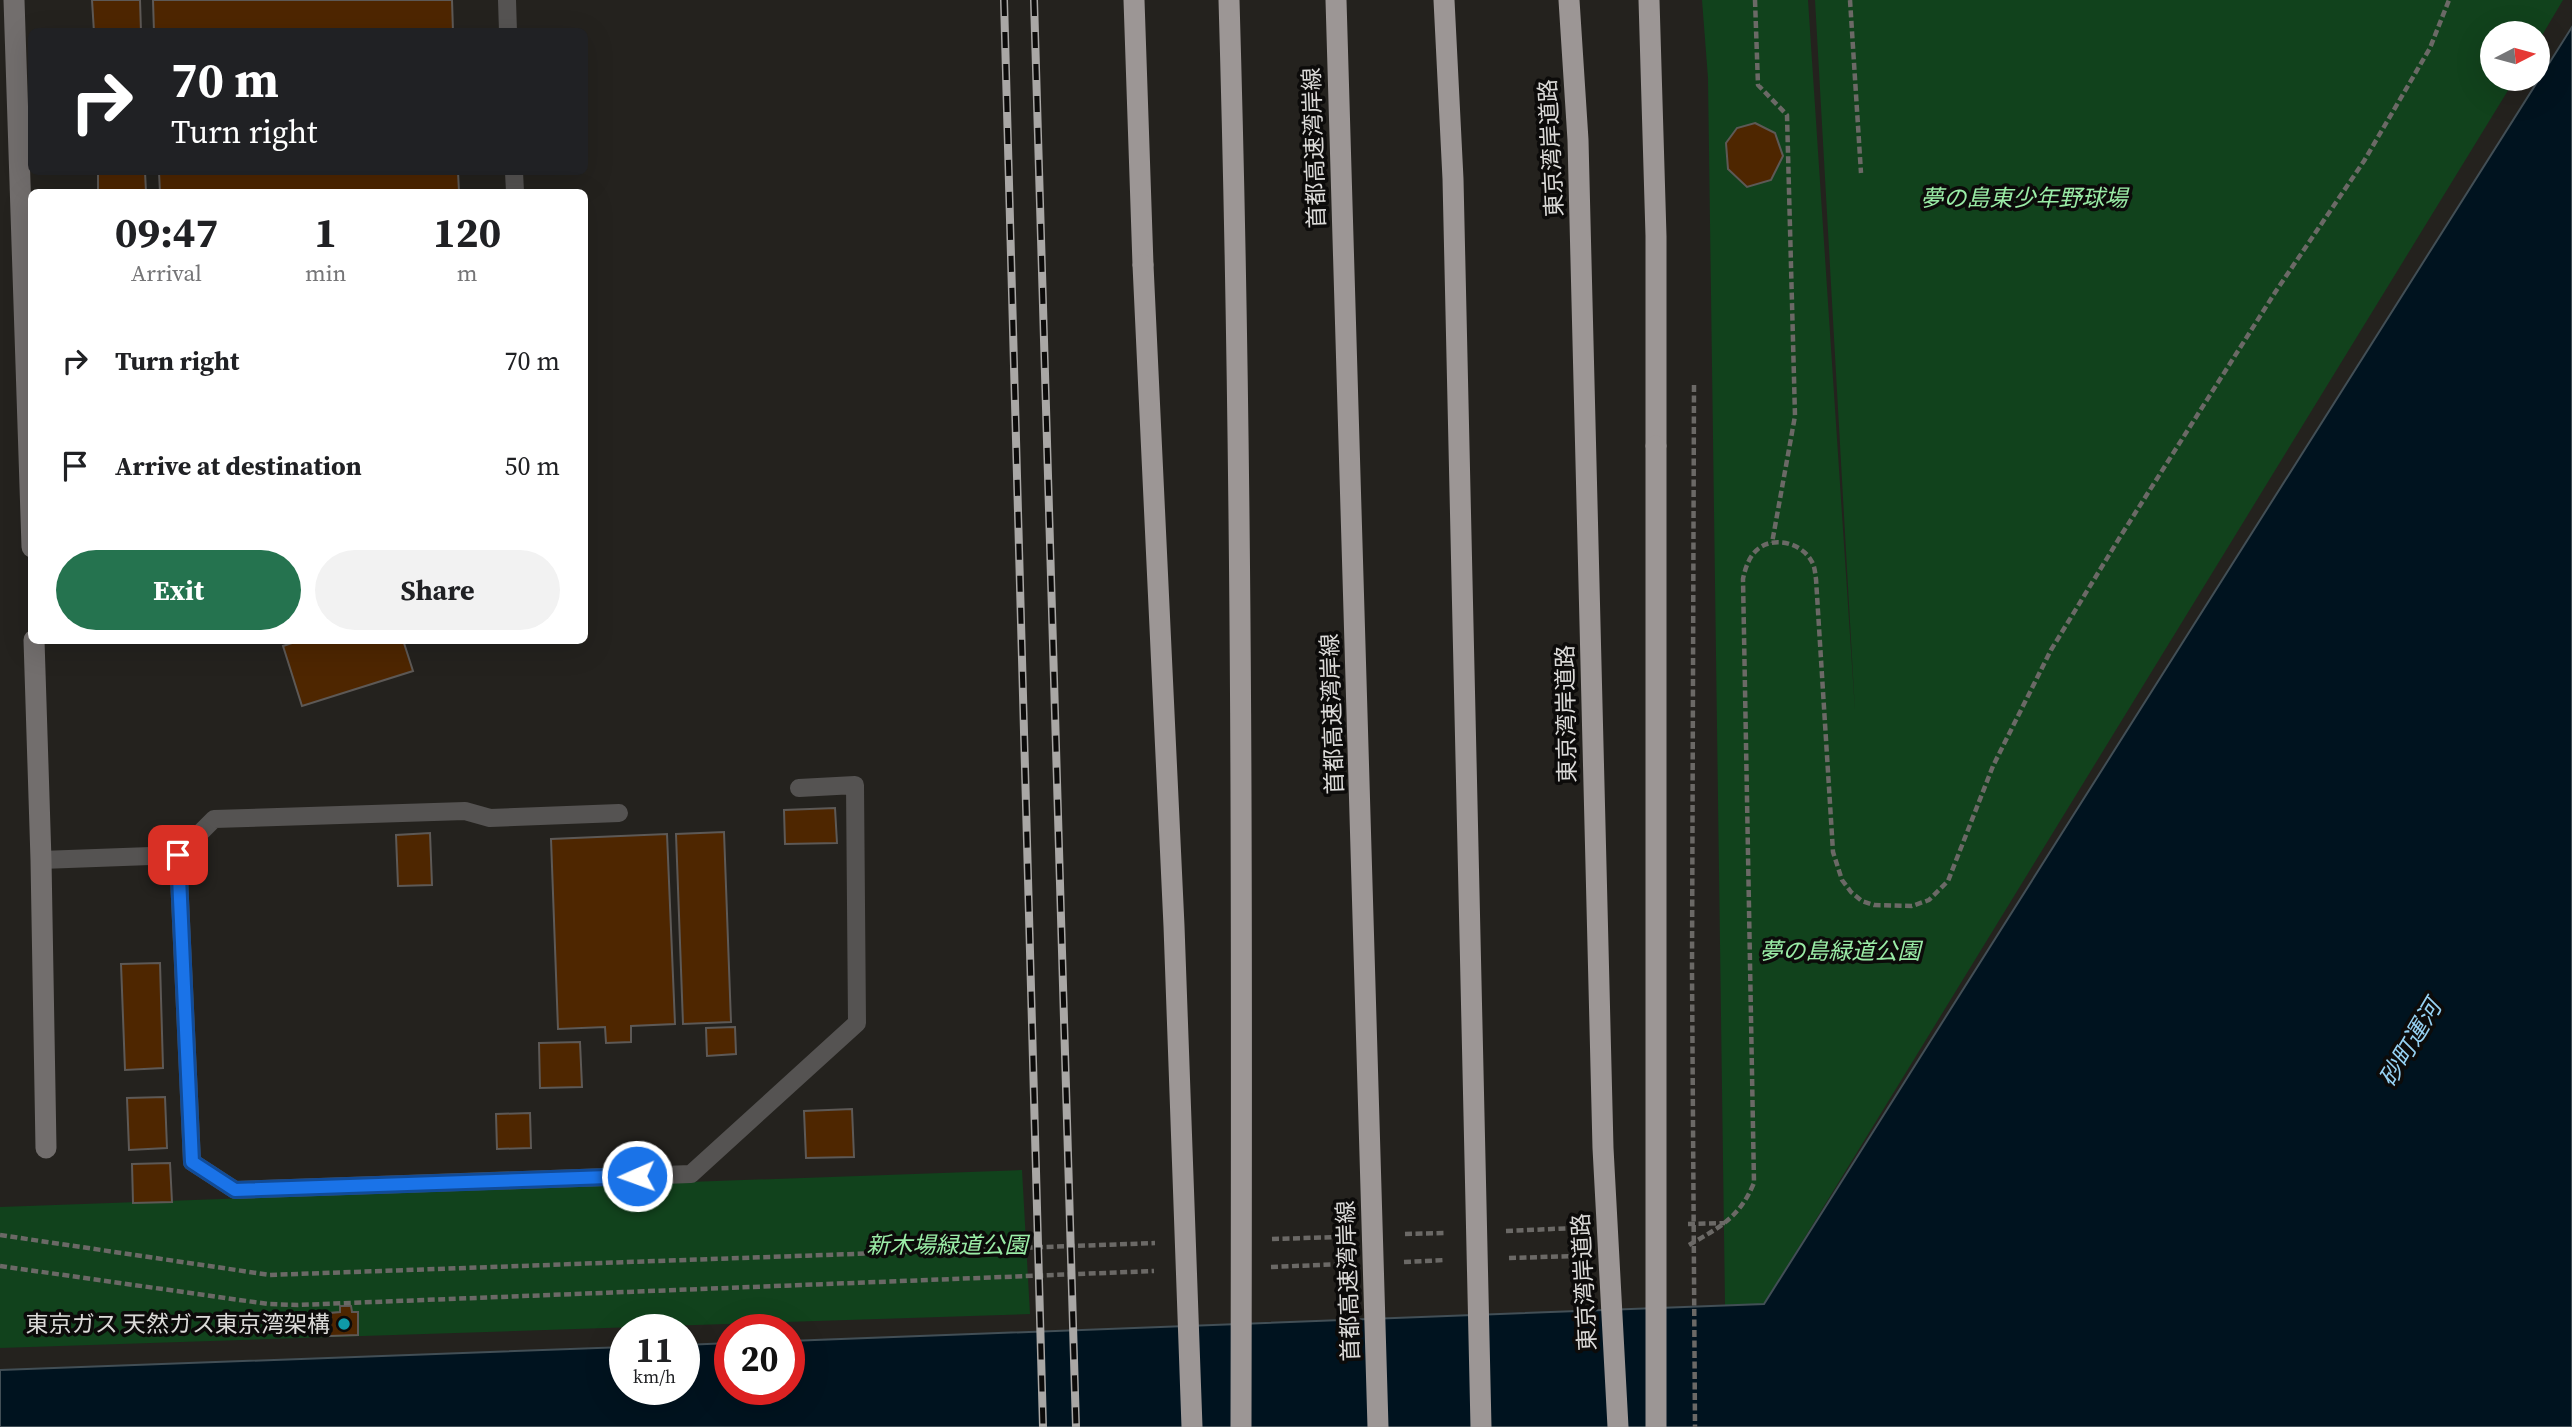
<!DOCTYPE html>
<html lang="en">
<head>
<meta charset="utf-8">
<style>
  body { margin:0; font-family:"Source Serif 4","Noto Sans JP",serif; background:#f2f2f2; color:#202124; height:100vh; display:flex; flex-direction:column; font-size:26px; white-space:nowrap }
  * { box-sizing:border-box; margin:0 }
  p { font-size:23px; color:#757577 }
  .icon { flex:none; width:38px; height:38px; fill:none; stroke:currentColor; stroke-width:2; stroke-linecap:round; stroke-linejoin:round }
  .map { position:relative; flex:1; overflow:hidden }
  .panel { position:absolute; left:28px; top:189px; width:560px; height:455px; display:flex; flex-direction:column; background:#fff; border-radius:10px; box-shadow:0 7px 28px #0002 }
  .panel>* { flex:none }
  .hud { position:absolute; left:28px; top:28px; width:560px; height:147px; border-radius:10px; box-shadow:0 7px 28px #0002; background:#202124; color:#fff; overflow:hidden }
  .needle { width:46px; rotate:84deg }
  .controls { position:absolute; left:2480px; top:21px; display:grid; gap:14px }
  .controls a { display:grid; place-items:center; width:70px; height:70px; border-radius:50%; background:#fff; box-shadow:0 7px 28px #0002; font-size:35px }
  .speed { position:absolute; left:609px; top:1314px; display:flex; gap:14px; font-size:35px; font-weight:700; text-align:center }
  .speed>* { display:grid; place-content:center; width:91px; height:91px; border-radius:50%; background:#fff; box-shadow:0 7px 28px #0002; line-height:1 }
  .speed small { font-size:18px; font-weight:400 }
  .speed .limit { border:10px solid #d22; background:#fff; color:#111 }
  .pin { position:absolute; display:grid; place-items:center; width:60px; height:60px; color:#fff; margin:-30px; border-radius:14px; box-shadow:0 4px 10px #0006 }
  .me { position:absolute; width:77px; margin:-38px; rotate:268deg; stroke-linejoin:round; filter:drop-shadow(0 0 5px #0008) }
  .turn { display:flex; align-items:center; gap:24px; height:147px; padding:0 28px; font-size:32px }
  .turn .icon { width:91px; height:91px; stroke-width:2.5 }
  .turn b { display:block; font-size:49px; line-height:60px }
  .eta { display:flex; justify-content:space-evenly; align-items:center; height:119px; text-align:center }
  .eta b { font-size:42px; font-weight:700; line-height:49px }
  .primary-button { display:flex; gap:14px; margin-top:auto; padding:14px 28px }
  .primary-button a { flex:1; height:80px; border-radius:42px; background:#25734f; color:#fff; font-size:28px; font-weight:700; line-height:80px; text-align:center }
  .primary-button a+a { background:#f2f2f2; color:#202124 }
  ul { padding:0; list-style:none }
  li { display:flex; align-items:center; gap:21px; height:105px; padding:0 28px }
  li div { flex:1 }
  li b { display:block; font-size:26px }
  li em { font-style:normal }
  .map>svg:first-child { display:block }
  .green { fill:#11421c }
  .water { fill:#00131f; stroke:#424f56; stroke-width:2 }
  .building { fill:#4e2600; stroke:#5d5956; stroke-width:2 }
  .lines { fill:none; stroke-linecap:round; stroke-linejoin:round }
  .path { stroke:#6b6966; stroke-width:4.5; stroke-dasharray:7 3.5; stroke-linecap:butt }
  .lane { stroke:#555352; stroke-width:18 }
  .secondary { stroke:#726e6d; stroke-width:21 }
  .highway { stroke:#9c9695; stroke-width:21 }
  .rail-casing { stroke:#a9a7a5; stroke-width:8 }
  .rail { stroke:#0c0b0a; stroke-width:5; stroke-dasharray:16; stroke-linecap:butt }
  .path-bridge { stroke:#6b6966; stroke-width:4.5; stroke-dasharray:7 3.5; stroke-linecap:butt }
  .highway-bridge { stroke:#9c9695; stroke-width:21 }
  .route-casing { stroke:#114b97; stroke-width:18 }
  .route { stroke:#1a73e8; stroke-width:12 }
  .culture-dot { fill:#0f9aa8; stroke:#0c0b0a; stroke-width:2.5 }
  .labels { text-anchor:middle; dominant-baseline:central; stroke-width:7; stroke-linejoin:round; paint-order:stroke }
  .street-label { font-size:23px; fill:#dbdad8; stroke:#0c0b0a }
  .park-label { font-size:23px; font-style:italic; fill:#9aeca6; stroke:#0c0b0a }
  .poi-label { font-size:23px; fill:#dbdad8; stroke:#0c0b0a; text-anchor:end }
  .water-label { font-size:24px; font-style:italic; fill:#97d2f3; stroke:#0c0b0a }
</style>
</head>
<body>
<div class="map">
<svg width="2572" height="1427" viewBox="0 0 2572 1427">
  <rect width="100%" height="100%" fill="#24221e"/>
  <path class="green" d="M1702 0H1808L1855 711 1815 0H2563L2538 42V33H2492V79H2515L1764 1304 1725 1305 1708 78Z
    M1022 1170 1030 1314 0 1348V1207Z"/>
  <path class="water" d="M2572 27V1427H0V1370L625 1347V1390H684V1345L730 1343V1390H789V1341L1764 1304Z"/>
  <path class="building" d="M92 0H140L141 32H94Z
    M153 0H452L453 32H154Z
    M1755 123 1775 133 1783 156 1771 180 1747 187 1728 169 1726 143 1737 128Z
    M90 172H145L146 192H98V173Z
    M159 172H458L459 192H160Z
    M301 640H403L413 671 302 706 283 646Z
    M835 808 837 843 785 844 784 810Z
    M724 832 731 1022 683 1024 676 834Z
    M430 833 432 885 398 886 396 835Z
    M667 834 675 1024 631 1026V1042L606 1043 605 1027 558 1029 551 839Z
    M160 963 163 1068 125 1070 121 964Z
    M735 1027 736 1054 707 1056 706 1028Z
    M580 1042 582 1087 540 1088 539 1043Z
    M165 1097 167 1148 129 1150 127 1098Z
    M852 1109 854 1157 806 1158 804 1111Z
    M530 1113 531 1148 497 1149 496 1114Z
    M170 1163 172 1202 133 1203 132 1164Z
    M340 1306H351L352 1312H358V1335L330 1336 329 1313 340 1312Z"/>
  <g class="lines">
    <path class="path" d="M1755 0 1758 85 1787 115 1795 416 1772 543
      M1850 0 1861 173
      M1688 1224 1725 1223
      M1506 1231 1575 1228
      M1405 1234 1445 1233
      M0 1235 270 1275 1155 1243
      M1272 1239 1340 1237
      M1689 1245C1720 1227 1739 1218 1754 1183L1743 579C1745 569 1749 556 1758 549 1775 535 1803 544 1812 562 1815 567 1815 573 1816 579L1833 852 1842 880 1851 892 1862 901 1874 905 1912 906 1929 900 1948 881 1993 766 2051 650 2120 537 2276 291 2364 161 2430 48 2449 0
      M1509 1258 1577 1256
      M1404 1262 1445 1260
      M0 1266 268 1304 298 1305 1154 1271
      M1271 1267 1343 1264"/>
    <path class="lane" d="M507 0 508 32
      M514 172 515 192
      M619 813 490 818 465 811 214 819 178 855 192 1162 235 1190 691 1174 857 1023 855 785 799 788
      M41 860 178 855"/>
    <path class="secondary" d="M14 0 32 547
      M34 640 41 860 46 1148"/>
    <path class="highway" d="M1134 0 1143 265
      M1649 0 1656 236V446"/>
    <g class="rail-casing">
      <path id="rail" d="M1004 0 1043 1427
        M1034 0 1076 1427"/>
    </g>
    <use href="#rail" class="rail"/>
    <path class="path-bridge" d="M1694 385 1692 971 1695 1427"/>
    <path class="highway-bridge" d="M1229 0C1243 475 1242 951 1241 1427
      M1336 0 1378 1427
      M1444 0 1453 179 1481 1427
      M1569 0 1578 140 1603 1148 1618 1427
      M1143 265 1174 926 1192 1427
      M1656 446V1427"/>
  </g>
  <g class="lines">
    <g class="route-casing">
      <path id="route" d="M178 855 192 1162 235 1190 637 1176"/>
    </g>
    <use href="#route" class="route"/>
  </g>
  <circle class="culture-dot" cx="344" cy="1324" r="7"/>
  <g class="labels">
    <g class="street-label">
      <text transform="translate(1314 148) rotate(-92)">首都高速湾岸線</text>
      <text transform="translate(1551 148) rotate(-93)">東京湾岸道路</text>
      <text transform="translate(1332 714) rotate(-92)">首都高速湾岸線</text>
      <text transform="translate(1566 714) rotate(-91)">東京湾岸道路</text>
      <text transform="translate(1348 1281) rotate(-92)">首都高速湾岸線</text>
      <text transform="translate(1584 1282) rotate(-93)">東京湾岸道路</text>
    </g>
    <g class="park-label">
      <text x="2024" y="198">夢の島東少年野球場</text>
      <text x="1840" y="951">夢の島緑道公園</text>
      <text x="947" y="1245">新木場緑道公園</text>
    </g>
    <g class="poi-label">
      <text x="330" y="1324">東京ガス 天然ガス東京湾架構</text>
    </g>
    <g class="water-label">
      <text transform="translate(2410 1043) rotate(-59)">砂町運河</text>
    </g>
  </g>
</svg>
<div class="controls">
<a><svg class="needle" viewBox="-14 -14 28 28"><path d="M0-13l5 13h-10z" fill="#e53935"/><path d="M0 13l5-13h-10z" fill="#757577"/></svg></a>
</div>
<div class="speed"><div>11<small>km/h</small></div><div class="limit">20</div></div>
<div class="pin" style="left:178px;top:855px;background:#d93025"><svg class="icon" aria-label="arrive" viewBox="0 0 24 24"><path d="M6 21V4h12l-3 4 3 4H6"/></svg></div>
<svg class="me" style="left:637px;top:1176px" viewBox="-20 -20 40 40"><circle r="17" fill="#1a73e8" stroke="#fff" stroke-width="3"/><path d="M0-11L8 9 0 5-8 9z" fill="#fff"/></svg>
<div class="hud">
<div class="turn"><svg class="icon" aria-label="right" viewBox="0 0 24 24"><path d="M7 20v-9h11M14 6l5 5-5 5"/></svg><div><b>70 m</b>Turn right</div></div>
</div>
<section class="panel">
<div class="eta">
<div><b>09:47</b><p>Arrival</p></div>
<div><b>1</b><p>min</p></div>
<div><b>120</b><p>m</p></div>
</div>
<ul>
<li><svg class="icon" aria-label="right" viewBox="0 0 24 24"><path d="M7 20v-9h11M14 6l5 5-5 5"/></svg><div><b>Turn right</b></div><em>70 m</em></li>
<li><svg class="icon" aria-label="arrive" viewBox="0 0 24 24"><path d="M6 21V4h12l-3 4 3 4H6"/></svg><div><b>Arrive at destination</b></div><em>50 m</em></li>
</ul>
<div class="primary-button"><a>Exit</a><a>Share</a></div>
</section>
</div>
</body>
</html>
